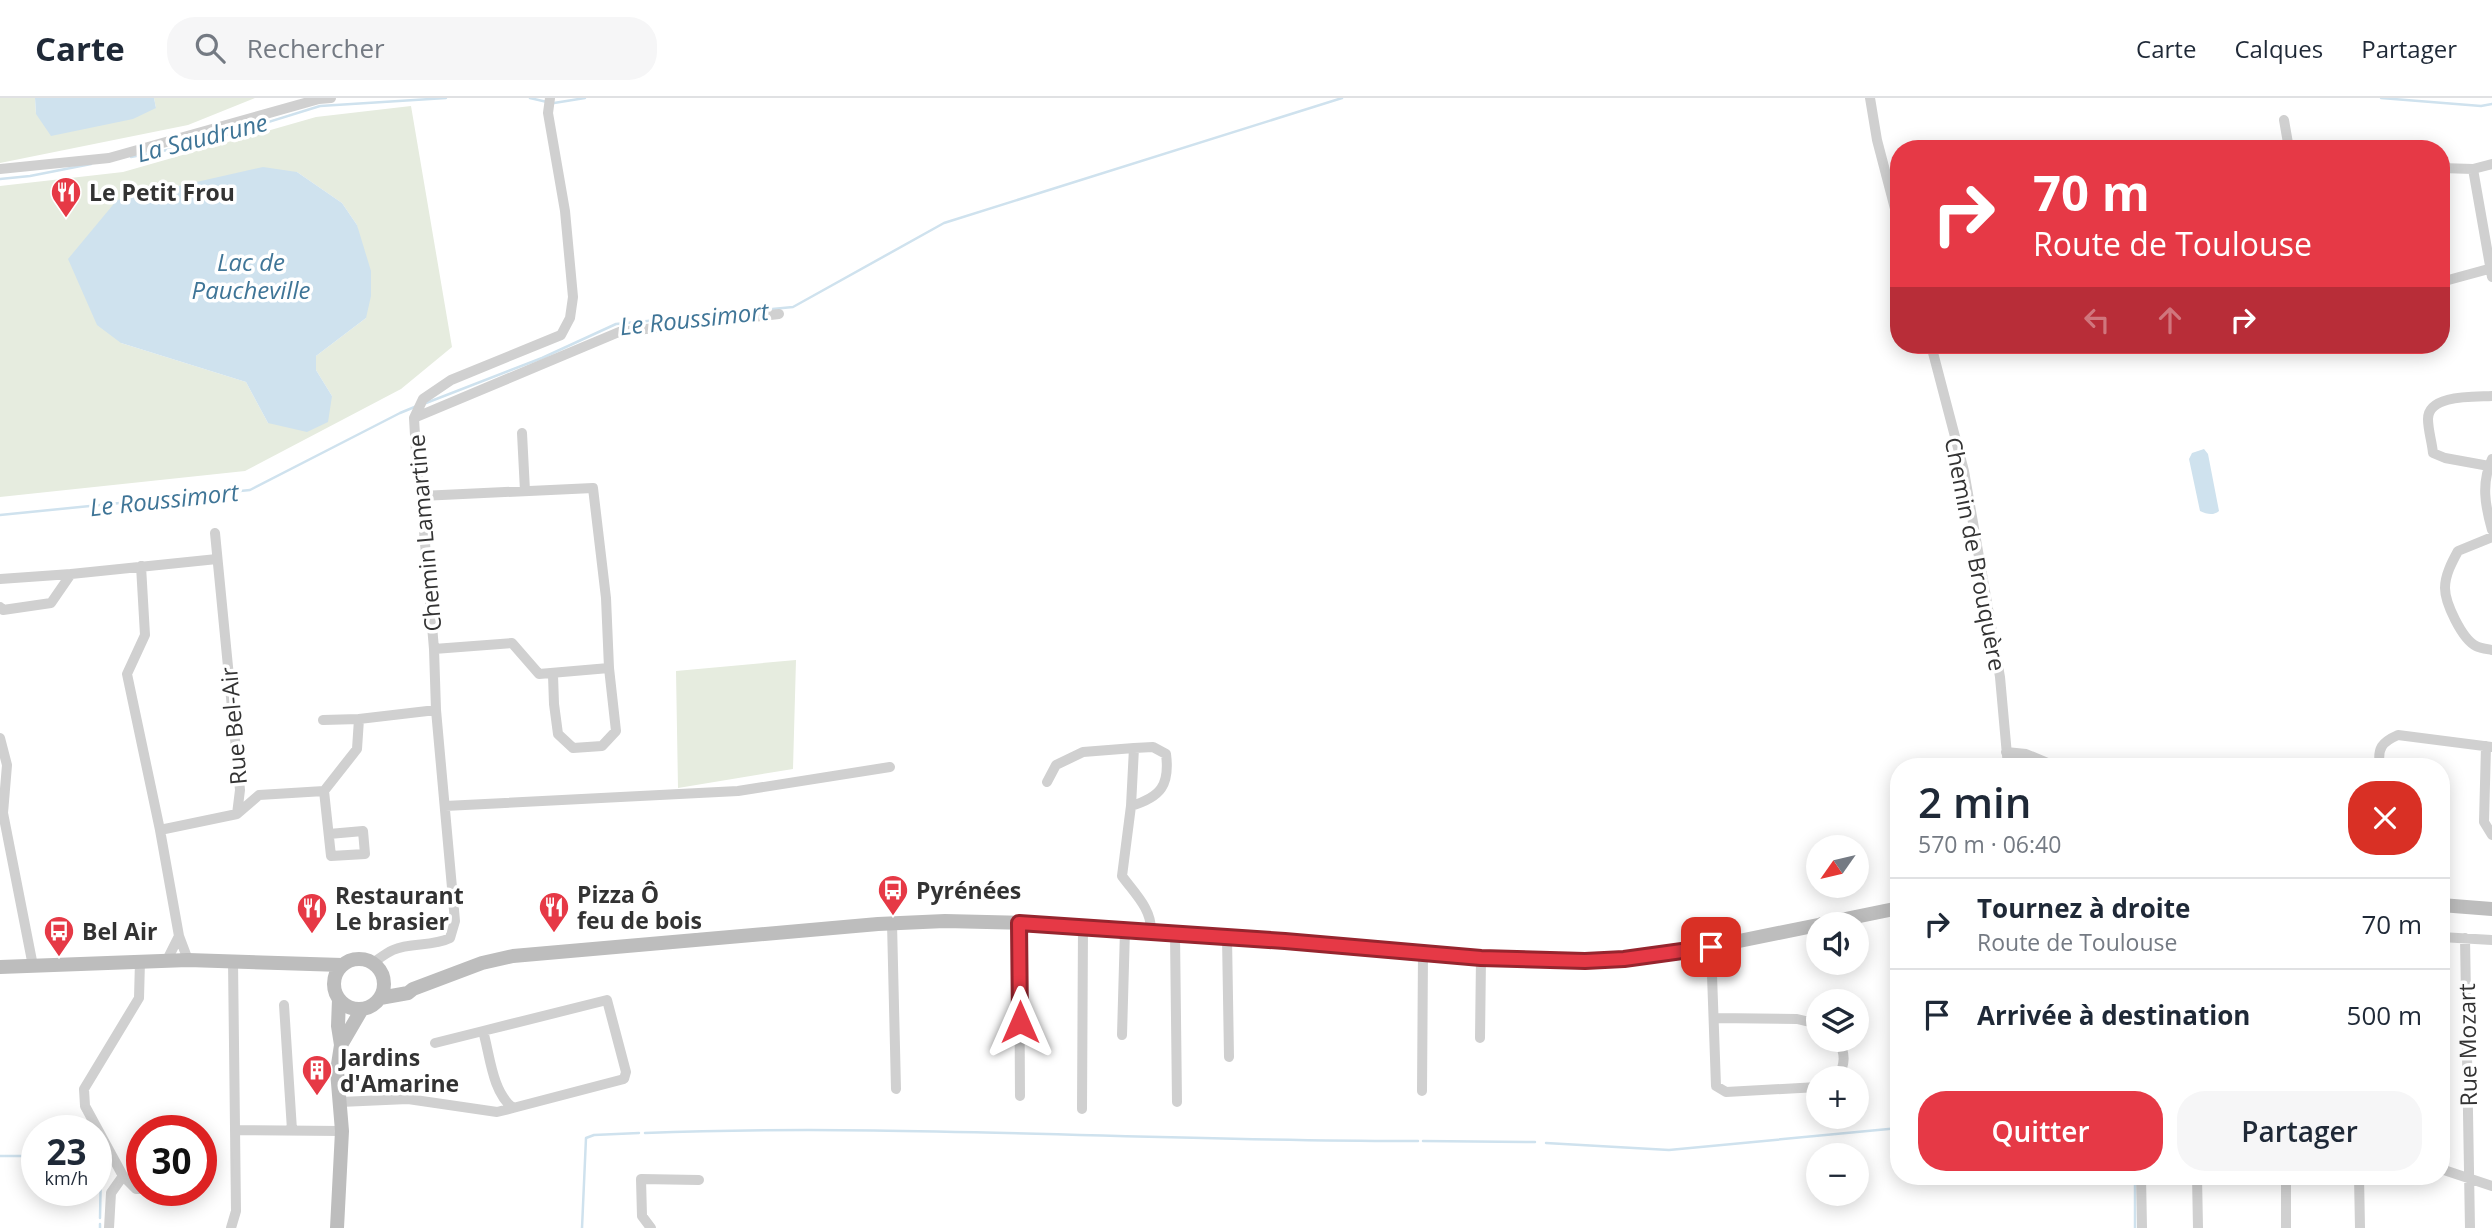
<!DOCTYPE html>
<html lang="fr">
<head>
<meta charset="utf-8">
<style>
  body { margin:0; font-family:"Open Sans",sans-serif; background:#f6f6f7; color:#1f2937; height:100vh; display:flex; flex-direction:column; font-size:26px; white-space:nowrap }
  * { box-sizing:border-box; margin:0 }
  p { font-size:23px; color:#747a83 }
  .icon { flex:none; width:38px; height:38px; fill:none; stroke:currentColor; stroke-width:2; stroke-linecap:round; stroke-linejoin:round }
  .map { position:relative; flex:1; overflow:hidden }
  .drawer { position:absolute; left:1890px; top:660px; width:560px; height:427px; display:flex; flex-direction:column; background:#fff; border-radius:28px; box-shadow:0 4px 18px #0003 }
  .drawer>* { flex:none }
  .guide { position:absolute; left:1890px; top:42px; width:560px; height:214px; border-radius:28px; box-shadow:0 4px 18px #0003; background:#e63946; color:#fff; overflow:hidden }
  .needle { width:46px; rotate:236deg }
  .tools { position:absolute; left:1806px; top:737px; display:grid; gap:14px }
  .tools a { display:grid; place-items:center; width:63px; height:63px; border-radius:50%; background:#fff; box-shadow:0 4px 18px #0003; font-size:35px }
  .speed { position:absolute; left:21px; top:1017px; display:flex; gap:14px; font-size:35px; font-weight:700; text-align:center }
  .speed>* { display:grid; place-content:center; width:91px; height:91px; border-radius:50%; background:#fff; box-shadow:0 4px 18px #0003; line-height:1 }
  .speed small { font-size:18px; font-weight:400 }
  .speed .limit { border:10px solid #d22; background:#fff; color:#111 }
  .pin { position:absolute; display:grid; place-items:center; width:60px; height:60px; color:#fff; margin:-30px; border-radius:14px; box-shadow:0 4px 10px #0006 }
  .me { position:absolute; width:77px; margin:-38px; rotate:0deg; stroke-linejoin:round; filter:drop-shadow(0 0 5px #0008) }
  .turn { display:flex; align-items:center; gap:24px; height:147px; padding:0 28px; font-size:32px }
  .turn .icon { width:91px; height:91px; stroke-width:2.5 }
  .turn b { display:block; font-size:49px; line-height:60px }
  .lanes { display:flex; align-items:center; height:66px; padding:0 28px; background:#0003; justify-content:center; gap:35px; direction:ltr }
  .lanes .off { opacity:.35 }
  .round { display:grid; place-items:center; flex:none; width:74px; height:74px; border-radius:28px; background:#f6f6f7 }
  .overview { display:flex; align-items:center; justify-content:space-between; height:119px; padding:0 28px }
  h1 { font-size:42px; font-weight:600; line-height:52px }
  .action { display:flex; gap:14px; margin-top:auto; padding:14px 28px }
  .action a { flex:1; height:80px; border-radius:28px; background:#e63946; color:#fff; font-size:28px; font-weight:600; line-height:80px; text-align:center }
  .action a+a { background:#f6f6f7; color:#1f2937 }
  ul { padding:0; list-style:none }
  li { display:flex; align-items:center; gap:21px; height:91px; padding:0 28px; border-top:2px solid #e0e1e3 }
  li div { flex:1 }
  li b { display:block; font-size:26px }
  li em { font-style:normal }
  header { display:flex; align-items:center; gap:42px; box-sizing:border-box; height:98px; padding:0 35px; background:#fff; border-bottom:2px solid #e0e1e3 }
  header strong { font-size:33px }
  nav { display:flex; gap:38px; margin-inline-start:auto; font-size:24px }
  .search { width:490px; height:63px; background:#f6f6f7; display:flex; align-items:center; gap:18px; box-sizing:border-box; padding:0 24px; border-radius:28px; color:#747a83; font-size:26px }
  .map>svg:first-child { display:block }
  .green { fill:#e6ecdf; fill-rule:evenodd }
  .water { fill:#cfe2ee }
  .lines { fill:none; stroke-linecap:round; stroke-linejoin:round }
  .stream { stroke:#cfe2ee; stroke-width:2.5 }
  .minor { stroke:#d0d0d0; stroke-width:10 }
  .secondary { stroke:#bdbdbd; stroke-width:14 }
  .route-casing { stroke:#96252e; stroke-width:18 }
  .route { stroke:#e63946; stroke-width:12 }
  .labels { text-anchor:middle; dominant-baseline:central; stroke-width:7; stroke-linejoin:round; paint-order:stroke }
  .poi-label { font-size:23px; font-weight:bold; fill:#333; stroke:#fff; text-anchor:start }
  .street-label { font-size:23px; fill:#333; stroke:#fff }
  .water-label { font-size:24px; font-style:italic; fill:#3f7597; stroke:#fff }
</style>
</head>
<body>
<header>
<strong>Carte</strong>
<div class="search"><svg class="icon" aria-label="search" viewBox="0 0 24 24"><circle cx="10" cy="10" r="6"/><path d="M15 15l6 6"/></svg>Rechercher</div>
<nav><a>Carte</a><a>Calques</a><a>Partager</a></nav>
</header>
<div class="map">
<svg width="2492" height="1130" viewBox="0 0 2492 1130">
  <rect width="100%" height="100%" fill="#fff"/>
  <path class="green" d="M0 0H35L36 16 156 10 154 0H255L188 27 0 65Z
    M411 8 452 249 401 291 245 373 0 399V88L123 74 316 19ZM297 74 342 105 357 127 366 220 316 258V272L332 298 268 325 246 284 121 245Z
    M796 562 793 671 678 690 676 573Z"/>
  <path class="water" d="M35 0H154L156 10 133 21 51 38 36 16Z
    M263 69 297 74 342 105 357 127 371 173V198L366 220 316 258V272L332 298 328 324 307 334 268 325 246 284 121 245 97 227 68 161 117 102Z
    M2204 351 2208 356 2219 413C2213 418 2207 416 2200 413L2189 361 2192 355Z"/>
  <g class="lines">
    <path class="stream" d="M530 0 547 4
      M2381 0 2481 8 2492 6
      M554 5 585 0
      M131 59 198 46 320 8 446 0
      M0 81 30 78 91 66
      M426 305 542 260 616 226 793 209 944 125 1342 0
      M0 417 250 392 400 315 417 308
      M645 1035C903 1025 1160 1044 1418 1043
      M1423 1043 1535 1044
      M1546 1045 1669 1052 1899 1030
      M0 1058H36
      M96 1059 101 1062
      M2135 1078V1130
      M100 1120 101 1069
      M100 1130V1126
      M582 1130 586 1040 594 1037 639 1035"/>
    <path class="minor" d="M1870 0 1877 42 1899 126
      M2284 22 2289 51
      M2441 70 2473 71 2492 66
      M0 71 109 60 319 1 331 0
      M2473 71 2492 179
      M2441 184 2492 170
      M1931 247 1964 373 2000 579 2008 668
      M414 320 619 234 779 216
      M522 335 525 393
      M2492 361C2481 385 2485 407 2492 432
      M2489 368 2445 360 2433 355C2432 344 2428 332 2428 321 2428 296 2475 299 2492 298
      M421 398 593 390 606 500 609 570 616 633 602 648 573 650 558 636 554 606 553 577
      M2492 439 2458 453C2452 464 2445 477 2445 490 2445 505 2462 541 2476 548 2480 550 2487 551 2492 552
      M141 468 145 537 127 576 160 732 179 838 188 862
      M0 481 71 476 217 461
      M0 509 3 512 51 505 71 476
      M434 551 512 545 539 576 609 570
      M323 622 359 621
      M0 640 7 667 3 715 33 868
      M2486 648 2484 724 2492 737
      M2006 654 2026 656 2055 668
      M2380 668C2377 650 2382 644 2398 637L2492 649
      M1047 684 1056 667 1083 654 1134 650 1131 708 1122 778C1135 796 1152 811 1151 834
      M324 693 331 758 365 756 363 733 329 736
      M445 708 738 693 890 669
      M1131 708C1161 699 1170 687 1166 656L1153 649 1134 650
      M237 716 259 697 324 693 357 651 359 621 436 612
      M160 732 237 716 240 692 215 435
      M892 825 896 991
      M1019 825 1020 998
      M1175 836 1177 1004
      M1227 839 1229 959
      M2441 839 2492 842
      M2465 840 2470 1130
      M1711 849 1716 988 1726 994 1818 989
      M167 862 179 838
      M373 865C380 860 386 855 393 852 411 844 432 849 450 840L455 823 436 612 434 551 421 398 417 372 414 320 423 301 451 282 561 237 570 220 573 199 565 113 548 15 550 0
      M284 907 292 1032
      M1714 920 1797 921 1818 926
      M1122 937 1125 832
      M1480 940 1481 860
      M435 945 483 933
      M1838 980C1845 966 1846 956 1838 942
      M1422 993 1423 855
      M340 1004 408 1001 497 1014 513 1010 624 981 626 974 607 902 483 933C490 957 492 994 513 1010
      M1082 1011 1083 829
      M235 1032 342 1033
      M2441 1071 2492 1088
      M123 1078 136 1091H142
      M2141 1078 2142 1130
      M2197 1078 2198 1130
      M2286 1078V1130
      M2359 1078 2360 1130
      M109 1130 111 1095 123 1078 85 1008 84 991 139 900 140 863
      M231 1130 236 1113 233 863
      M651 1130 642 1118 641 1081 699 1082"/>
    <path class="secondary" d="M2441 807 2492 811
      M1821 826 1899 810
      M334 886a25 25 0 1 1 50 0a25 25 0 1 1-50 0Z
      M0 869 188 862 342 867
      M380 900 408 895 413 891 482 865 513 858 878 826 945 823 1025 825 1285 843 1481 860 1585 863 1624 861 1695 852 1818 827
      M339 901 338 928 341 947
      M337 1130 342 1033 337 973 341 947 362 911"/>
  </g>
  <g class="lines">
    <g class="route-casing">
      <path id="route" d="M1020 924 1019 825 1285 843 1481 860 1585 863 1624 861 1711 849"/>
    </g>
    <use href="#route" class="route"/>
  </g>
  <defs>
    <g id="restaurant-pin" transform="scale(1.575)"><path d="M0 17L-7.5 6A9.5 9.5 0 1 1 7.5 6Z" fill="#e63946" stroke="#fff"/><path d="M-5-6h1v4h1v-4h1v4h1v-4h1v5L-1.5 .5V6h-2V.5L-5-1ZM5-6V6H3V1.5H1.5Q1.5-4 5-6Z" fill="#fff"/></g>
    <g id="bus-pin" transform="scale(1.575)"><path d="M0 17L-7.5 6A9.5 9.5 0 1 1 7.5 6Z" fill="#e63946" stroke="#fff"/><path d="M-5-6H5V4H4V6H2V4H-2V6H-4V4H-5ZM-3.5-4V0h7V-4ZM-3.5 1.2v1.5H-2V1.2ZM2 1.2v1.5H3.5V1.2Z" fill="#fff"/></g>
    <g id="building-pin" transform="scale(1.575)"><path d="M0 17L-7.5 6A9.5 9.5 0 1 1 7.5 6Z" fill="#e63946" stroke="#fff"/><path d="M-4-6H4V6H1V3H-1V6H-4ZM-2.5-4.3h1.7v1.8h-1.7ZM.8-4.3h1.7v1.8H.8ZM-2.5-1h1.7V.8h-1.7ZM.8-1h1.7V.8H.8Z" fill="#fff"/></g>
  </defs>
  <g fill-rule="evenodd">
    <use href="#restaurant-pin" x="66" y="94"/>
    <use href="#bus-pin" x="893" y="792"/>
    <use href="#restaurant-pin" x="554" y="809"/>
    <use href="#restaurant-pin" x="312" y="810"/>
    <use href="#bus-pin" x="59" y="833"/>
    <use href="#building-pin" x="317" y="972"/>
  </g>
  <g class="labels">
    <g class="poi-label">
      <text x="89" y="94">Le Petit Frou</text>
      <text x="916" y="792">Pyrénées</text>
      <text x="577" y="796">Pizza Ô<tspan x="577" dy="26">feu de bois</tspan></text>
      <text x="335" y="797">Restaurant<tspan x="335" dy="26">Le brasier</tspan></text>
      <text x="82" y="833">Bel Air</text>
      <text x="340" y="959">Jardins<tspan x="340" dy="26">d'Amarine</tspan></text>
    </g>
    <g class="street-label">
      <text transform="translate(424 435) rotate(-95)">Chemin Lamartine</text>
      <text transform="translate(1976 456) rotate(79)">Chemin de Brouquère</text>
      <text transform="translate(233 628) rotate(-95)">Rue Bel-Air</text>
      <text transform="translate(2467 947) rotate(-91)">Rue Mozart</text>
    </g>
    <g class="water-label">
      <text transform="translate(202 39) rotate(-14)">La Saudrune</text>
      <text x="251" y="163">Lac de<tspan x="251" dy="28">Paucheville</tspan></text>
      <text transform="translate(694 220) rotate(-6)">Le Roussimort</text>
      <text transform="translate(164 401) rotate(-6)">Le Roussimort</text>
    </g>
  </g>
</svg>
<div class="tools">
<a><svg class="needle" viewBox="-14 -14 28 28"><path d="M0-13l5 13h-10z" fill="#e53935"/><path d="M0 13l5-13h-10z" fill="#747a83"/></svg></a>
<a><svg class="icon" aria-label="sound" viewBox="0 0 24 24"><path d="M4 9h4l5-4v14l-5-4H4zM17 9q2 3 0 6"/></svg></a>
<a><svg class="icon" aria-label="layers" viewBox="0 0 24 24"><path d="M12 4l9 5-9 5-9-5zM3 14l9 5 9-5"/></svg></a>
<a>+</a>
<a>−</a>
</div>
<div class="speed"><div>23<small>km/h</small></div><div class="limit">30</div></div>
<div class="pin" style="left:1711px;top:849px;background:#d93025"><svg class="icon" aria-label="arrive" viewBox="0 0 24 24"><path d="M6 21V4h12l-3 4 3 4H6"/></svg></div>
<svg class="me" style="left:1020px;top:924px" viewBox="-20 -20 40 40"><path d="M0-17L14 15 0 8-14 15z" fill="#e63946" stroke="#fff" stroke-width="4"/></svg>
<div class="guide">
<div class="turn"><svg class="icon" aria-label="right" viewBox="0 0 24 24"><path d="M7 20v-9h11M14 6l5 5-5 5"/></svg><div><b>70 m</b>Route de Toulouse</div></div>
<div class="lanes"><svg class="icon off" aria-label="left" viewBox="0 0 24 24"><path d="M17 20v-9H6M10 6l-5 5 5 5"/></svg><svg class="icon off" aria-label="ahead" viewBox="0 0 24 24"><path d="M12 20V5M6 11l6-6 6 6"/></svg><svg class="icon" aria-label="right" viewBox="0 0 24 24"><path d="M7 20v-9h11M14 6l5 5-5 5"/></svg></div>
</div>
<section class="drawer">
<div class="overview"><div><h1>2 min</h1><p>570 m · 06:40</p></div><a class="round" style="background:#d93025;color:#fff"><svg class="icon" aria-label="close" viewBox="0 0 24 24"><path d="M6 6l12 12M18 6L6 18"/></svg></a></div>
<ul>
<li><svg class="icon" aria-label="right" viewBox="0 0 24 24"><path d="M7 20v-9h11M14 6l5 5-5 5"/></svg><div><b>Tournez à droite</b><p>Route de Toulouse</p></div><em>70 m</em></li>
<li><svg class="icon" aria-label="arrive" viewBox="0 0 24 24"><path d="M6 21V4h12l-3 4 3 4H6"/></svg><div><b>Arrivée à destination</b></div><em>500 m</em></li>
</ul>
<div class="action"><a>Quitter</a><a>Partager</a></div>
</section>
</div>
</body>
</html>
